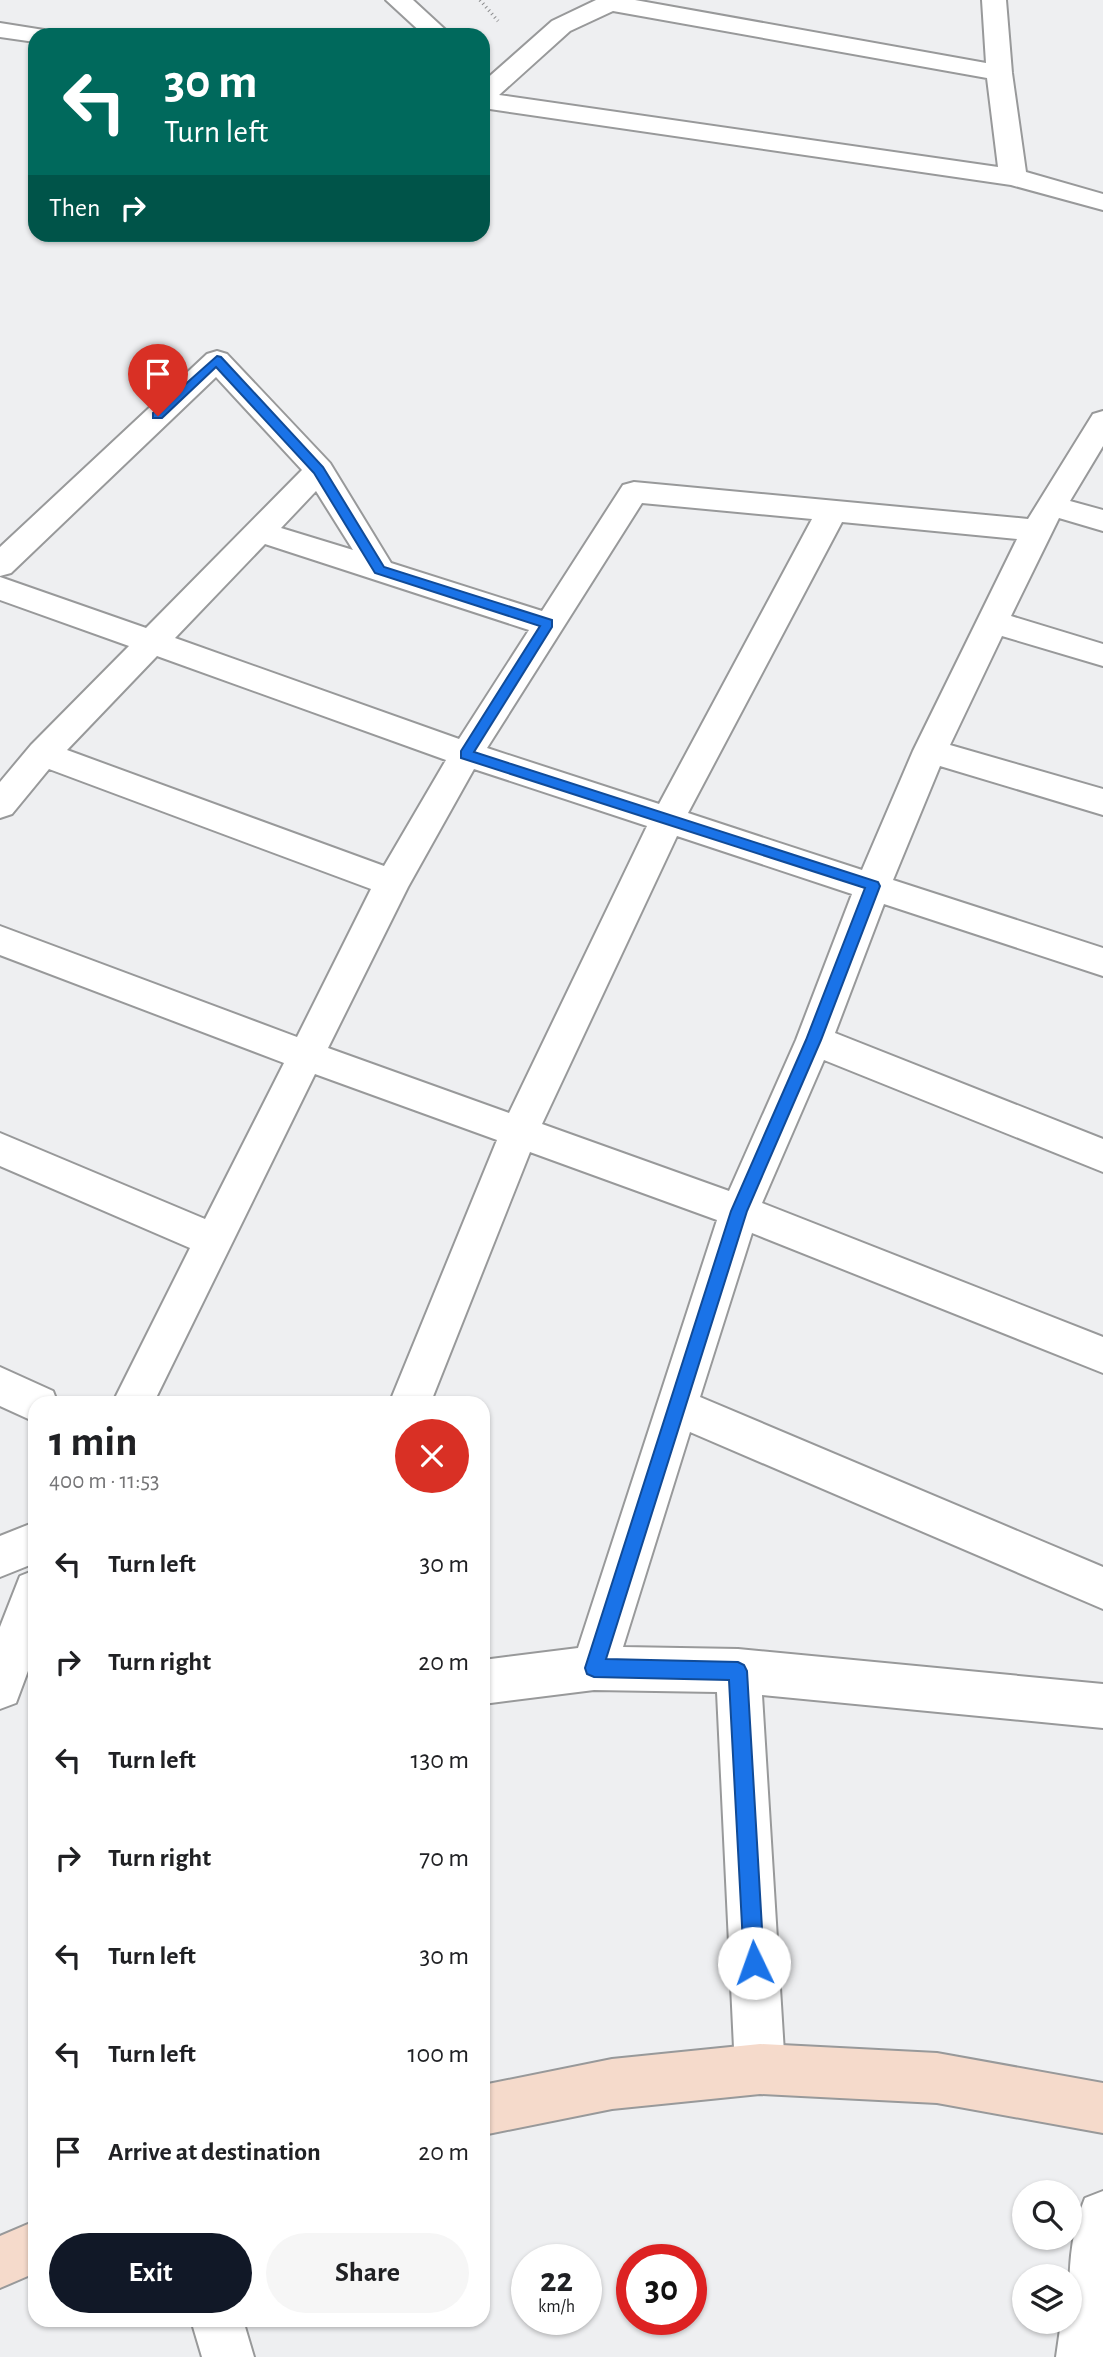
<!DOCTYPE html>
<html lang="en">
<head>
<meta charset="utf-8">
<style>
  body { margin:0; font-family:"Alegreya Sans",sans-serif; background:#f6f6f6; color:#202124; height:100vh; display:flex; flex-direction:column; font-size:26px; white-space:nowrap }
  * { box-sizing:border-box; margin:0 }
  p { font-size:23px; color:#757577 }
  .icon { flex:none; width:38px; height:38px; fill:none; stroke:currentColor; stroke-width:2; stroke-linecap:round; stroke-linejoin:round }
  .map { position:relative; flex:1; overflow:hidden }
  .drawer { position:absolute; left:28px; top:1396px; width:462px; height:931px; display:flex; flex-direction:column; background:#fff; border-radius:21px; box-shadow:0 2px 5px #0004 }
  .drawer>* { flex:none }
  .banner { position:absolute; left:28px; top:28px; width:462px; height:214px; border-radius:21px; box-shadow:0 2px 5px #0004; background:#00695c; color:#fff; overflow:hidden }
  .fabs { position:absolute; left:1012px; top:2180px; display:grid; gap:14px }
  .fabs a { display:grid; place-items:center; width:70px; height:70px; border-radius:50%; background:#fff; box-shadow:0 2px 5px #0004; font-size:35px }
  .speed { position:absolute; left:511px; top:2244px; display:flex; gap:14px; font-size:35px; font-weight:700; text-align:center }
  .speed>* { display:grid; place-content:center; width:91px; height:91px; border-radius:50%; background:#fff; box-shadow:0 2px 5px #0004; line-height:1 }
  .speed small { font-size:18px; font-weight:400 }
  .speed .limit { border:10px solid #d22; background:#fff; color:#111 }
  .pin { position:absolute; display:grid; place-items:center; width:60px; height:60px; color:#fff; margin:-72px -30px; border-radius:50% 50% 50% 0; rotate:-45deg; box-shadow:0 0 7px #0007 }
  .pin .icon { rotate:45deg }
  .me { position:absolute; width:77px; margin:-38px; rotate:357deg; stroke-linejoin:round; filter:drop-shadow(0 0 5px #0008) }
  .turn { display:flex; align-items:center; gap:24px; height:147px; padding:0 21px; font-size:32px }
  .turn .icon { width:91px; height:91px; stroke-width:2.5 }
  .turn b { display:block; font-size:49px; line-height:60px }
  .then { display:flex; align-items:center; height:66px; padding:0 21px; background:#0003; gap:14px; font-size:26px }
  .round { display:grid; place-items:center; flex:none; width:74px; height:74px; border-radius:37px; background:#f6f6f6 }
  .headline { display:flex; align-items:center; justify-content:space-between; height:119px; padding:0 21px }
  h1 { font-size:42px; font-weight:700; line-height:52px }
  .action { display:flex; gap:14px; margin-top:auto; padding:14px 21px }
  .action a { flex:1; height:80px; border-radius:42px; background:#111827; color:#fff; font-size:28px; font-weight:700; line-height:80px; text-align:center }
  .action a+a { background:#f6f6f6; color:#202124 }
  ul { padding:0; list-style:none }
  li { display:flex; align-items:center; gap:21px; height:98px; padding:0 21px }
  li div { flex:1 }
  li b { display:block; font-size:26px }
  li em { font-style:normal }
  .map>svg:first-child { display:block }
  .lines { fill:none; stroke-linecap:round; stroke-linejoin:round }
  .street-casing { stroke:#98999a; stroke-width:4 }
  .secondary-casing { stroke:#98999a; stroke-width:4 }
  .path { stroke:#8a8b8c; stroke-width:3.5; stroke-dasharray:1 3.5; stroke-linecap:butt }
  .street { fill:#fff; fill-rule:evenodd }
  .secondary { fill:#f5dacb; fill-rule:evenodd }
  .route { fill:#1a73e8; stroke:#114b97; stroke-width:2 }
</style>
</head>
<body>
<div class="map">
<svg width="1103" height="2357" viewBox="0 0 1103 2357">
  <rect width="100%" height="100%" fill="#eeeff1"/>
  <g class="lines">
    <g class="street-casing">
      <path id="street" d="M386 0H413L451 35H424Z
        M596 0H635L986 63 982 0H1006L1012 73 1026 172 1103 194V210L1011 185 483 108V82L552 21ZM613 11 987 78 998 167 499 95 570 31Z
        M0 23 44 30 47 35H35V42L0 37Z
        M217 351 227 354 330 463 391 563 542 611 623 485 634 482 1028 519 1093 414 1103 411V446L1070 501 1103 510V531L1059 518 1011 616 1103 644V666L1002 636 950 745 1103 789V815L940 766 893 880 1103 948V976L884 904 835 1033 1103 1139V1172L824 1060 762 1203 1103 1337V1373L752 1233 700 1397 1103 1567V1609L690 1432 623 1647 738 1649 1103 1684V1728L762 1695 785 2069 777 2086 760 2094 743 2086 735 2069 717 1692 594 1690 483 1704V1660L578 1648 717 1220 530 1152 430 1404H389L497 1140 315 1074 153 1404H112L190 1248 0 1166V1133L205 1219 284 1063 0 955V926L297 1037 371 889 49 769 12 814 0 818V782L31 745 129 646 0 600V577L146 628 302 470 216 377 11 573 0 576V547L207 354ZM316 491 353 550 281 528ZM642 503 812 519 659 804 487 748ZM842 522 1017 539 913 751 862 870 688 813ZM265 544 529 630 459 739 175 638ZM157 656 446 760 384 866 67 750ZM474 769 647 826 509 1113 328 1048 408 887ZM677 836 852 894 796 1040 729 1191 542 1124Z
        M0 1367 53 1391 58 1404H35V1422L0 1406Z
        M35 1522V1563L0 1577V1536Z
        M35 1570V1652L16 1703 0 1709V1627L20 1576Z
        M1103 2191V2357H1056L1061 2322H1069C1069 2280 1068 2238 1085 2198Z
        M191 2320H243L254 2357H202Z"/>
    </g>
    <g class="secondary-casing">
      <path id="secondary" d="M760 2044 937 2053 1103 2083V2133L937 2103 760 2094 612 2109 483 2135V2085L612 2059Z
        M35 2221V2273L0 2288V2236Z"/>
    </g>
    <path class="path" d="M480 0 498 21"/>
    <use href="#street" class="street"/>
    <use href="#secondary" class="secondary"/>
  </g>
  <path class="route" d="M217 356 221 357 323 467 384 567 552 620V627L474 752 878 882 880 886 821 1040 747 1211 606 1659 738 1662 744 1665 747 1671 764 1963 761 1970 754 1973 747 1970 744 1963 729 1680 594 1677 587 1674 585 1668 731 1211 806 1040 865 888 461 758V751L540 626 375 573 314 473 216 367 162 418H153V413Z"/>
</svg>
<div class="fabs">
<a><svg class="icon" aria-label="search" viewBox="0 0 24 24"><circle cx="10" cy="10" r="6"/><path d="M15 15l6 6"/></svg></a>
<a><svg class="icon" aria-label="layers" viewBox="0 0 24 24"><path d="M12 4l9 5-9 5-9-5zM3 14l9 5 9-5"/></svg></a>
</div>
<div class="speed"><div>22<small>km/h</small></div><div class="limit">30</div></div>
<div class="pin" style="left:158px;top:416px;background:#d93025"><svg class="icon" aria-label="arrive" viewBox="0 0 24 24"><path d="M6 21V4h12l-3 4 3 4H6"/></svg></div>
<svg class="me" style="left:754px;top:1963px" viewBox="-20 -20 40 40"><circle r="19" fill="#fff"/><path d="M0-13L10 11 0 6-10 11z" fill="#1a73e8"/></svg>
<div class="banner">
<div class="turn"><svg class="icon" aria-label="left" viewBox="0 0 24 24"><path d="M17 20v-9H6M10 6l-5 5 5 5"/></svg><div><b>30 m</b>Turn left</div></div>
<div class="then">Then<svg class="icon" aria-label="right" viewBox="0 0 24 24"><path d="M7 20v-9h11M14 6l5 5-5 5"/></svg></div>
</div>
<section class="drawer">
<div class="headline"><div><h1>1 min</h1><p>400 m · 11:53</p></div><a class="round" style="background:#d93025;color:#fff"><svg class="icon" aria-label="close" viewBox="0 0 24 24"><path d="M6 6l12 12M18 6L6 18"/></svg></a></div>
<ul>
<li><svg class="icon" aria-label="left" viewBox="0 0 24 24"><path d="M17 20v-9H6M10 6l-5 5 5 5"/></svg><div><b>Turn left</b></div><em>30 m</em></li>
<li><svg class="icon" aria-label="right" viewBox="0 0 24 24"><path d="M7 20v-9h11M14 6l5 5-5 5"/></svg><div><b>Turn right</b></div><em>20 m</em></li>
<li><svg class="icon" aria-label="left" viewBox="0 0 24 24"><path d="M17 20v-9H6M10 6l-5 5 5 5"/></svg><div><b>Turn left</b></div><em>130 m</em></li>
<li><svg class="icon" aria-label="right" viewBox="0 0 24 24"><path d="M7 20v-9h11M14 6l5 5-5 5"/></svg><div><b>Turn right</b></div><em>70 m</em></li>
<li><svg class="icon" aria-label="left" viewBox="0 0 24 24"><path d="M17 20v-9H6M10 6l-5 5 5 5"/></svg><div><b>Turn left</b></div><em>30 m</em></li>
<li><svg class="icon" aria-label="left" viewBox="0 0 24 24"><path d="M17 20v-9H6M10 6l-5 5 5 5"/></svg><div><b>Turn left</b></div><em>100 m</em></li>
<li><svg class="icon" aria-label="arrive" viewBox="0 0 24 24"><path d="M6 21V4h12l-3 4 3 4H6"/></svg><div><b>Arrive at destination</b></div><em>20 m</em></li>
</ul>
<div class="action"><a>Exit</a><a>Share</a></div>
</section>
</div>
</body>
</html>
